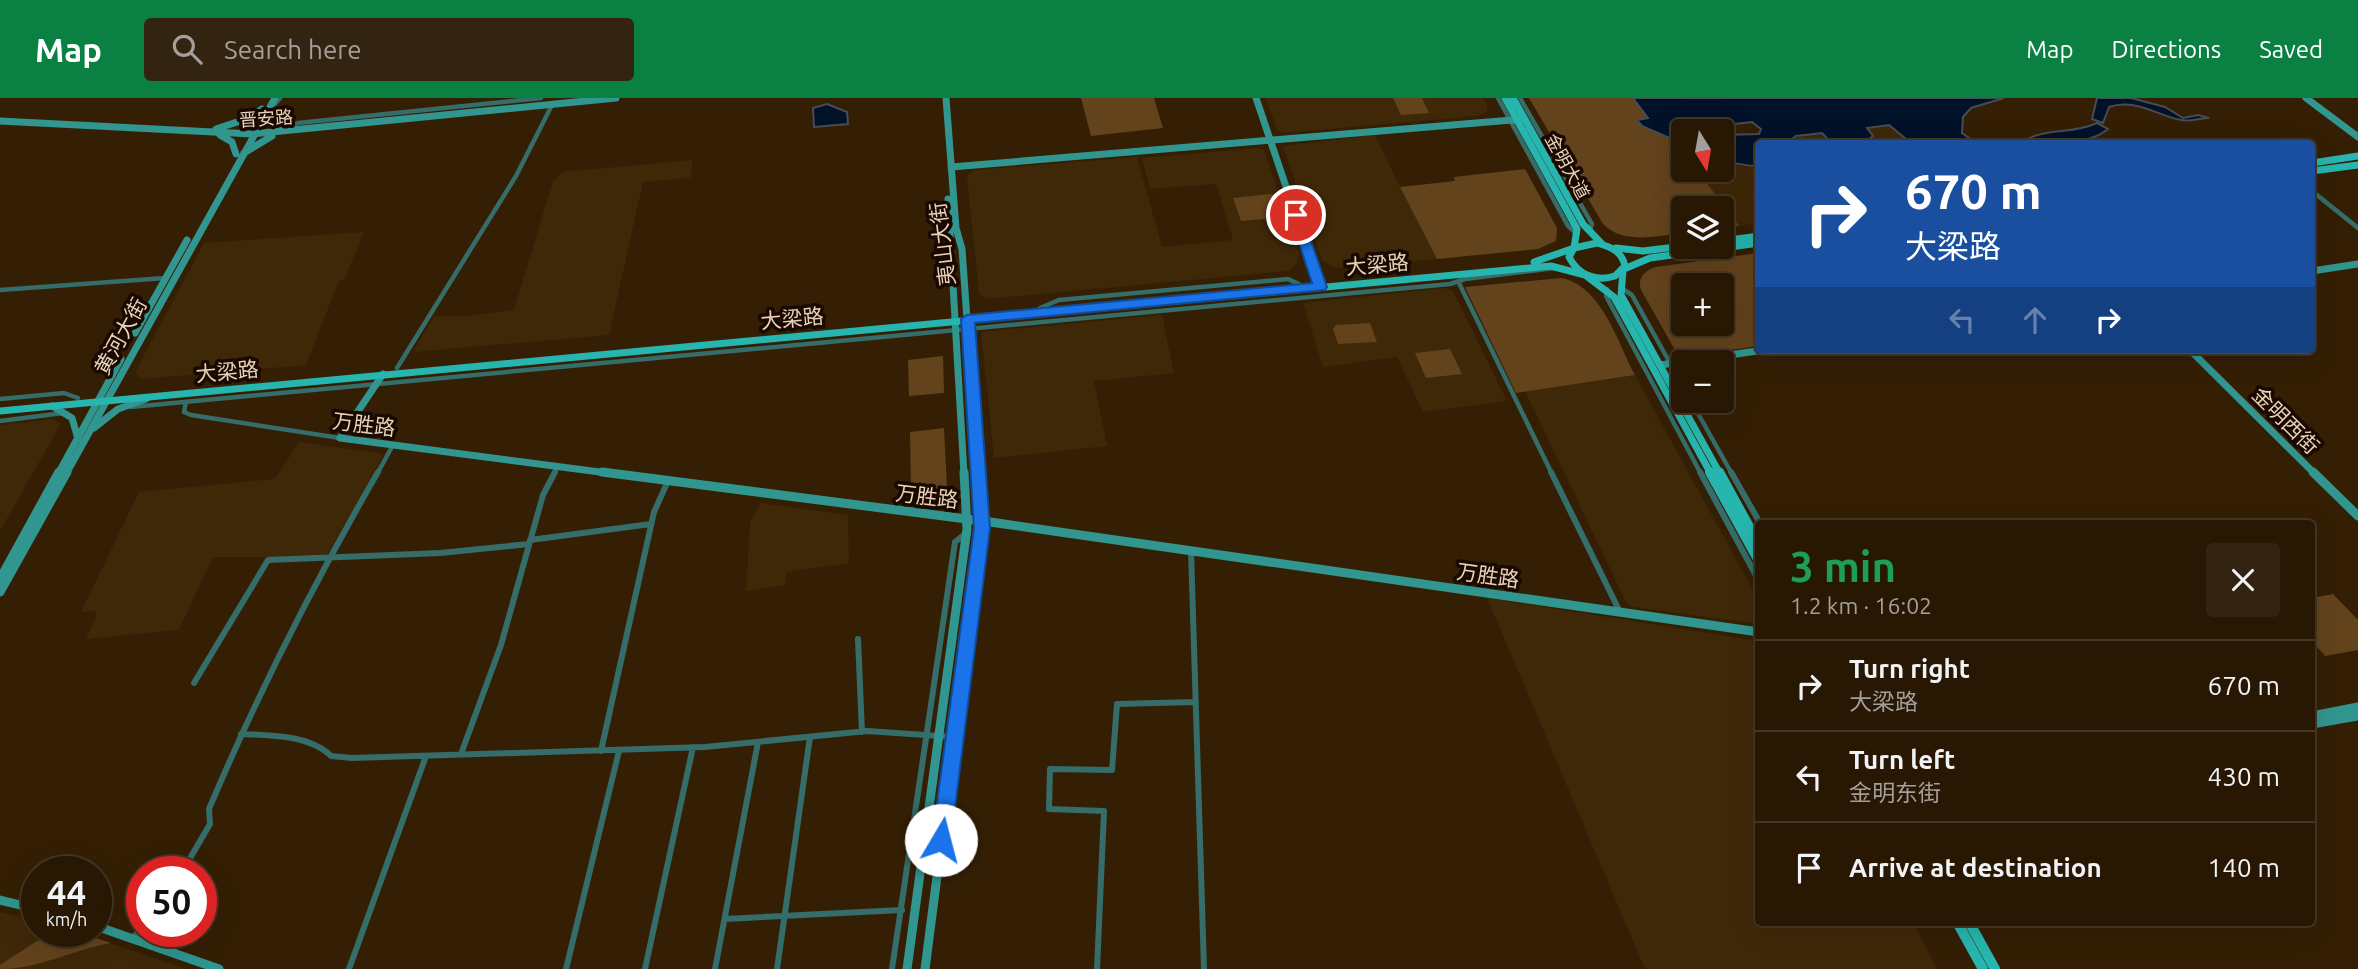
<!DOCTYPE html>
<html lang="en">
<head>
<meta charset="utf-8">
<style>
  body { margin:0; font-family:Ubuntu,"Noto Sans SC",sans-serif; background:#332412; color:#f1f3f6; height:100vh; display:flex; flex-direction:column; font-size:26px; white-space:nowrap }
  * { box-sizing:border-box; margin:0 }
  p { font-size:23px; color:#a49f9a }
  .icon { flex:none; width:38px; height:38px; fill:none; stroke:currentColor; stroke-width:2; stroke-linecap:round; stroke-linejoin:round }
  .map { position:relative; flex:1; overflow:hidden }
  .panel { position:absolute; left:1755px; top:422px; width:560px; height:406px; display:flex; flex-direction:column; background:#271703; border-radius:7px; box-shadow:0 7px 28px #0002,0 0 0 2px #433625 }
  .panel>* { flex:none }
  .hud { position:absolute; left:1755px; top:42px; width:560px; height:214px; border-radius:7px; box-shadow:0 7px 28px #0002,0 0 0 2px #433625; background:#1a4fa0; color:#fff; overflow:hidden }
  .needle { width:46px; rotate:169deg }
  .controls { position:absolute; left:1671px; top:21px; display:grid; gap:14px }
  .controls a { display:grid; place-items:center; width:63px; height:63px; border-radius:7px; background:#271703; box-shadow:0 7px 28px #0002,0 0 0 2px #433625; font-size:35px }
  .speed { position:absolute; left:21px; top:758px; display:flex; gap:14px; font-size:35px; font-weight:700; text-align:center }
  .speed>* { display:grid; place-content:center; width:91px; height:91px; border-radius:50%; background:#271703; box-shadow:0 7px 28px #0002,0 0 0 2px #433625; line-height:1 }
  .speed small { font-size:18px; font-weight:400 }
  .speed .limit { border:10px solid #d22; background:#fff; color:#111 }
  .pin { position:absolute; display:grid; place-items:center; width:60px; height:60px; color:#fff; margin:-30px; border:4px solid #fff; border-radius:50%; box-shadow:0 2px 7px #0007 }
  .me { position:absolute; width:77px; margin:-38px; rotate:8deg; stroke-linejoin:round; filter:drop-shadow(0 0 5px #0008) }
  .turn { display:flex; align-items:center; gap:24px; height:147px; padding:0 35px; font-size:32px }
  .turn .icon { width:91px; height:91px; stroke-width:2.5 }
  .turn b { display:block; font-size:49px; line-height:60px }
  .lanes { display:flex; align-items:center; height:66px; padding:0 35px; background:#0003; justify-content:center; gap:35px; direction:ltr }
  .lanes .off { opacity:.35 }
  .round { display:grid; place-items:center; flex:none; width:74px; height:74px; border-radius:7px; background:#332412 }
  .head { display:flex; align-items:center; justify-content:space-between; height:119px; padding:0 35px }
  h1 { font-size:42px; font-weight:600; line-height:52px; color:#1e9e55 }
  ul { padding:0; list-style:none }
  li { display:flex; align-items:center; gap:21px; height:91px; padding:0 35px; border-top:2px solid #433625 }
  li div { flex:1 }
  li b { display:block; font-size:26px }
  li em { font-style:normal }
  header { display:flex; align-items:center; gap:42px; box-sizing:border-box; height:98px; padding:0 35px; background:#0b8043; color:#fff }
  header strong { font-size:33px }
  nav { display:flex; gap:38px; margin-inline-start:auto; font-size:24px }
  .search { width:490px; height:63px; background:#332412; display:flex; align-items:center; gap:18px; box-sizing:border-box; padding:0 24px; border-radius:7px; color:#a49f9a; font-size:26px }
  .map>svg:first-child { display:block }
  .built { fill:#3f2808 }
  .green { fill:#63431c; fill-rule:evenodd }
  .water { fill:#001228; stroke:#464c54; stroke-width:2 }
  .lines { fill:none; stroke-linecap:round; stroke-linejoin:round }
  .street-far1 { stroke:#346d69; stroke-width:4.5 }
  .street { stroke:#346d69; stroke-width:6 }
  .secondary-far1 { stroke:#319690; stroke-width:7 }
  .secondary { stroke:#319690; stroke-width:9 }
  .primary-far1 { stroke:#27b6af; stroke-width:7 }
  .primary { stroke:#27b6af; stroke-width:10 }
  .route { fill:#1a73e8; stroke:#114b97; stroke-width:2 }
  .labels { text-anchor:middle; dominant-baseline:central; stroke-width:7; stroke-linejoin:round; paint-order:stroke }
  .far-street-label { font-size:18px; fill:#e9d2b9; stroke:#190900 }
  .street-label { font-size:21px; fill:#e9d2b9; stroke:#190900 }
</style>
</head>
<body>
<header>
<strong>Map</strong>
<div class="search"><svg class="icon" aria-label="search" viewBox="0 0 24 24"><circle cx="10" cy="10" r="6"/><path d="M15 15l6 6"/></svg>Search here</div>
<nav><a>Map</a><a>Directions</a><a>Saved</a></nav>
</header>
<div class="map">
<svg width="2358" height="871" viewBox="0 0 2358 871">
  <rect width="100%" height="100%" fill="#341f04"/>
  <path class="built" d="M1266 0H1483L1488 9 1486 14 1477 18 1283 35 1277 32Z
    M1889 27 1911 45 1792 46 1789 42 1796 38 1822 35 1838 45 1867 42 1866 30Z
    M1375 37 1400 89 1437 161 1335 170 1322 163 1283 48Z
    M1258 50 1264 52 1299 155 1296 167 1289 173 985 201 979 195 967 78 975 72 1137 59 1162 149 1233 142 1216 86 1150 91 1142 60Z
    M693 62 690 80 643 84 609 237 413 254 434 218H468L514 212 553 83 563 74Z
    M1725 64 1759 68V125L1739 128 1697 72H1722Z
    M364 134 344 182H339L306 267 141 281 135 274 204 145Z
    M1444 190 1453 193 1507 303 1423 314 1397 259 1323 269 1303 205Z
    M1162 217 1174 275 1094 283 1107 348 994 360 981 234Z
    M1635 277 1759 503V526L1633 509 1626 504 1525 293Z
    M53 321 61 326 0 433V327Z
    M299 344 384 356 326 459H213L179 532 86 541 97 517 95 513 81 514 139 394 275 381Z
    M760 405 848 417 849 465 786 474 785 487 746 493 750 425Z
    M1487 500 1759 543V824H1913L1937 871H1645Z
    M0 814 37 823V833H74L187 871H0Z"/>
  <path class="green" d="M1081 0H1154L1163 30 1091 38Z
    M1393 0H1422L1429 15 1401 17Z
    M1529 0H1633L1648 20 1637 22 1641 27 1683 46 1684 72H1697L1739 128 1722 130V110H1684L1683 135C1657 138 1624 147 1603 126Z
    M1525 71 1557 130 1556 143 1538 151 1437 161 1400 89 1455 83 1454 79Z
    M1279 95 1287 119 1241 123 1233 100Z
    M1758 155 1759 248 1679 259 1641 192C1637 180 1645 172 1656 169ZM1684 187H1722V226H1684Z
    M1562 180C1602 189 1617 243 1635 277L1516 295 1465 189Z
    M1370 225 1377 244 1338 246 1333 231 1336 227Z
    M1450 251 1462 276 1426 280 1415 255Z
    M943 258 944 295 909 298 908 262Z
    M944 330 947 390 934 399 911 394 910 334Z
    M2333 496 2358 522V552L2325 558 2312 543V500Z
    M77 834 111 845C72 852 39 871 0 871V867L37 843Z"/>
  <path class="water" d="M1633 0H2004L1971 10 1963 19 1962 35 1976 45H1911L1889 27 1867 30 1873 38 1868 42 1831 44 1822 35 1796 38 1790 42 1792 45 1759 46V68C1746 69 1736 63 1722 65V37L1759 36 1761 31 1752 24 1718 28 1716 33H1684L1683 46 1642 28 1637 22 1648 20Z
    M2097 0H2131L2165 9 2183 20 2198 17 2209 20C2200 20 2190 24 2181 22 2158 18 2136 0 2109 9L2103 25 2092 21Z
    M827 6 847 14 848 26 814 29 813 10Z
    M2097 25 2108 31C2086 49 2046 46 2020 45 2044 29 2071 37 2097 25Z"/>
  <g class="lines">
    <path class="street-far1" d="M1498 0 1568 128 1577 136
      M1520 0 1592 126 1589 134
      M269 13 280 0
      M289 29 298 25 541 0
      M2312 93 2358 130
      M1458 183 1552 376
      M1621 190 1632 197 1684 290
      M1607 191 1606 198 1701 376
      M0 192 165 180
      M1040 210 1059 202 1288 181 1299 186
      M397 270 516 78 552 7
      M0 301 64 295 78 300
      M1691 303 1732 376
      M186 304 184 314 191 317 340 340
      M131 309 1450 186 1465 181 1555 170
      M0 323 63 315
      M377 376 393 347
      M554 376 558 369"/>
    <path class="street" d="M1551 374 1620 514
      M1700 374 1759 483
      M1731 374 1760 425
      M530 442 651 426
      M1191 452 1204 871
      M858 541 862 634
      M194 585 268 462 440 455 529 446
      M241 636C269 637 310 637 331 658L352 660 705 649 867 633 955 639
      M601 653 654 414 668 383
      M461 656 501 547 543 397 555 374
      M182 774 210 726 209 711C258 595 315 483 378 374
      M725 821 902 812
      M133 840 142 829
      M349 871 426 658
      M566 871 619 653
      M645 871 693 649
      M715 871 758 644
      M777 871 810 639
      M892 871 955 444 965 436
      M1097 871 1104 713 1049 711 1050 671 1112 672 1117 606 1195 604"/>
    <path class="secondary-far1" d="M946 0 956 130 962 151 978 376
      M1256 0 1320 189
      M2306 0 2358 39
      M266 14 273 25 289 29
      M0 23 252 36 616 0
      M216 31 246 21 262 11
      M220 37 232 44 236 56
      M244 55 272 38
      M951 69 1524 21
      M948 101 964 376
      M2312 173 2358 166
      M135 235 187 142
      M2190 252 2315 376
      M1660 267 1764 252
      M383 276 340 340 615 376
      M52 308 72 320 78 341
      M94 330 118 311 146 301
      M58 376 121 261
      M66 376 275 0"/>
    <path class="secondary" d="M602 374 990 424 1759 534
      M2313 374 2358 418
      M0 481 59 374
      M0 494 67 374
      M2312 618 2358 609
      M2312 626 2358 618
      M0 802 37 811
      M96 828 219 871
      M907 871 967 431 964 374
      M925 871 982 431 978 374"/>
    <path class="primary-far1" d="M1505 0 1577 131 1574 150 1534 164
      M1513 0 1583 126 1602 146
      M2312 65 2358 58
      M2312 73 2358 67
      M1722 143 1759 138
      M1597 145C1611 149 1622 153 1625 168L1615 178C1596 184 1578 177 1569 159L1574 150Z
      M1616 150 1643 153 1684 148
      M1624 171 1650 160 1759 145
      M1623 173 1621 197 1720 376
      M0 313 1551 168 1585 177 1614 199 1711 376"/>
    <path class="primary" d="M1710 374 1759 463
      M1719 374 1759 447
      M1957 824 1983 871
      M1969 824 1995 871"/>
  </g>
  <path class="route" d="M1296 113 1302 117 1327 189 1325 192 975 225 990 430 951 742 948 749 941 751 935 749 932 742 974 430 961 221 967 217 1312 185 1290 117Z"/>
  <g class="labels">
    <g class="far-street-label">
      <text transform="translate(266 20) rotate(-4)">晋安路</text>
      <text transform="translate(1568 68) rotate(61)">金明大道</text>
    </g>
    <g class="street-label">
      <text transform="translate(942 146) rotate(-97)">夷山大街</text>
      <text transform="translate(1377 166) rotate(-5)">大梁路</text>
      <text transform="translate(792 220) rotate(-5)">大梁路</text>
      <text transform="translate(120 238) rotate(-61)">黄河大街</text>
      <text transform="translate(227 273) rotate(-5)">大梁路</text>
      <text transform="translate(2286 322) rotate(45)">金明西街</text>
      <text transform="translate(364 326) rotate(7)">万胜路</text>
      <text transform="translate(927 398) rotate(7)">万胜路</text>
      <text transform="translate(1488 477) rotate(8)">万胜路</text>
    </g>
  </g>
</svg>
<div class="controls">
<a><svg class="needle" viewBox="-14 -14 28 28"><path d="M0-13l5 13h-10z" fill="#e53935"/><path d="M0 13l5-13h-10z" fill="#a49f9a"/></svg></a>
<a><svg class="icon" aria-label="layers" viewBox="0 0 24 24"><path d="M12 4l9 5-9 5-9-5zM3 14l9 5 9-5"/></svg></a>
<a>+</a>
<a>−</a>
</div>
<div class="speed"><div>44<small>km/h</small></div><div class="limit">50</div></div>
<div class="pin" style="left:1296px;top:117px;background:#d93025"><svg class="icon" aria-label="arrive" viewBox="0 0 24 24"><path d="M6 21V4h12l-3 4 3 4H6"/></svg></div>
<svg class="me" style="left:941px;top:742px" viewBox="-20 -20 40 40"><circle r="19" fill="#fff"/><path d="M0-13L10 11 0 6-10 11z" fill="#1a73e8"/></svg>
<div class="hud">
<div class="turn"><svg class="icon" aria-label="right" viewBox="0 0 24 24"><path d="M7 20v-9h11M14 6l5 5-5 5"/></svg><div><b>670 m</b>大梁路</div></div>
<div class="lanes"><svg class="icon off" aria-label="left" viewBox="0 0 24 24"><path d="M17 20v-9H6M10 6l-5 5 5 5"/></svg><svg class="icon off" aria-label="ahead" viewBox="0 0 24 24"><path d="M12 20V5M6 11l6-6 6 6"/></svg><svg class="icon" aria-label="right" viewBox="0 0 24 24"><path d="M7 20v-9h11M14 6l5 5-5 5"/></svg></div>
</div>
<section class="panel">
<div class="head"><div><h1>3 min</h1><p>1.2 km · 16:02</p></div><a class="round"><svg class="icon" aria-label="close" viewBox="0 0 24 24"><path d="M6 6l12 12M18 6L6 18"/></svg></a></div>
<ul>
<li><svg class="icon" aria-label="right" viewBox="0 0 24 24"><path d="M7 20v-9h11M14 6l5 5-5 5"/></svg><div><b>Turn right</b><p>大梁路</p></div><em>670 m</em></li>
<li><svg class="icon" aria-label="left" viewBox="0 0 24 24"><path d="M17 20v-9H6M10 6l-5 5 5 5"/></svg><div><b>Turn left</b><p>金明东街</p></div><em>430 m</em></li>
<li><svg class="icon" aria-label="arrive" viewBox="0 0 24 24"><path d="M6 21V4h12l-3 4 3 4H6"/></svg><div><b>Arrive at destination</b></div><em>140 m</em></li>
</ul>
</section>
</div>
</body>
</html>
